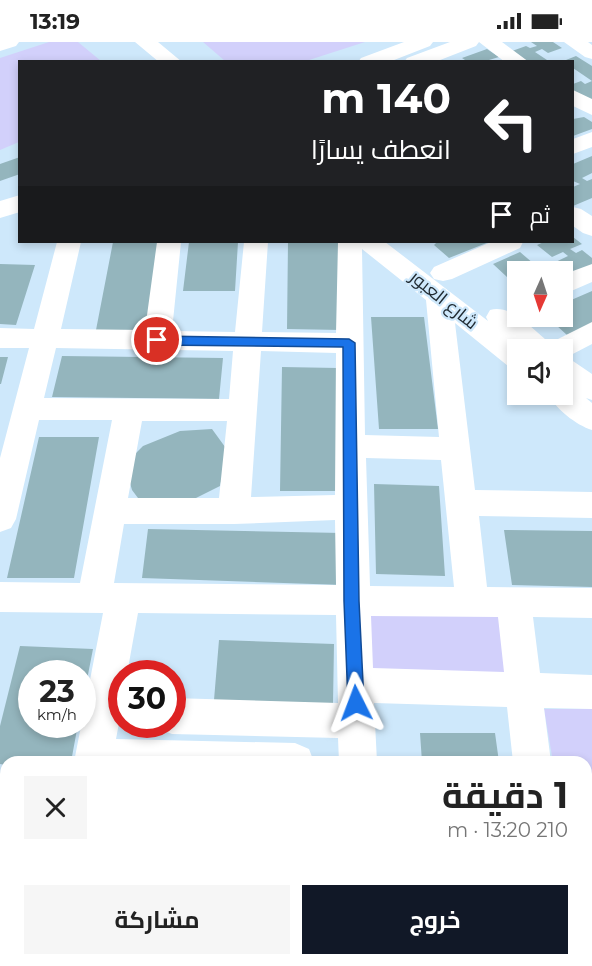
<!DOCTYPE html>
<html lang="ar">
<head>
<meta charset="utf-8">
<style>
  body { margin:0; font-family:Montserrat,Cairo,sans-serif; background:#f6f6f6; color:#222; direction:rtl; height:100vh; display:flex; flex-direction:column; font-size:22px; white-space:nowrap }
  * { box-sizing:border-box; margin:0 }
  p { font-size:20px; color:#767676 }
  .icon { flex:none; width:33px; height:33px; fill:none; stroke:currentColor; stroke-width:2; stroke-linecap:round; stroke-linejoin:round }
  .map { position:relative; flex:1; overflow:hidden; direction:ltr }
  .side { position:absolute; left:0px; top:714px; width:592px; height:210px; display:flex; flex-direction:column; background:#fff; border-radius:18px 18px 0 0; box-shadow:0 3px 9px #0003; direction:rtl }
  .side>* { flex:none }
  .top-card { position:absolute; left:18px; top:18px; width:556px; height:183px; border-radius:0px; box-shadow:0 3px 9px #0003; direction:rtl; background:#202124; color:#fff; overflow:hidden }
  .needle { width:39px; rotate:183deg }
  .tools { position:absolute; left:507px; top:219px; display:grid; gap:12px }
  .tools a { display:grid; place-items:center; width:66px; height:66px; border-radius:0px; background:#fff; box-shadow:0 3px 9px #0003; font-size:30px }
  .speed { position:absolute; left:18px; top:618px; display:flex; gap:12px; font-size:30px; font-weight:700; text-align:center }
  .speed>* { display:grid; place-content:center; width:78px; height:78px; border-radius:50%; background:#fff; box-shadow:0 3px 9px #0003; line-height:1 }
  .speed small { font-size:15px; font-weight:400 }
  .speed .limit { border:9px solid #d22; background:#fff; color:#111 }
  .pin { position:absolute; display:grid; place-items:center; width:51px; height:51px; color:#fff; margin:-26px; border:3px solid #fff; border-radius:50%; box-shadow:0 2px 6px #0007 }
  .me { position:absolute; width:66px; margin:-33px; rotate:357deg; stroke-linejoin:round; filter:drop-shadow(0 0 4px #0008) }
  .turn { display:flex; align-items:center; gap:21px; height:126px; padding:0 24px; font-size:27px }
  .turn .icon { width:78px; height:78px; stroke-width:2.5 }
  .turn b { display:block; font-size:42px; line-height:51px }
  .then { display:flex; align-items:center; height:57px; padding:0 24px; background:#0003; gap:12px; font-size:22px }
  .round { display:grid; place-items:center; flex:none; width:63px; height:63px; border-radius:0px; background:#f6f6f6 }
  .head { display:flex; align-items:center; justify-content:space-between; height:102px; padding:0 24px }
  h1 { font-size:36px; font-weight:700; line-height:45px }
  .primary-button { display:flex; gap:12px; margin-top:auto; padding:12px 24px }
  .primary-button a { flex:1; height:69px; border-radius:0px; background:#111827; color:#fff; font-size:24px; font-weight:700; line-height:69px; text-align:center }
  .primary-button a+a { background:#f6f6f6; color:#222 }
  .status { display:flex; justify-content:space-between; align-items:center; height:42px; padding:0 30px; background:#fff; direction:ltr }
  .status svg { height:16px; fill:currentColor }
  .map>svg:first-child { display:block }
  .green { fill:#d2d0fb }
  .building { fill:#94b5bd }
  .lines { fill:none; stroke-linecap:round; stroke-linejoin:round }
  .minor { fill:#fff; fill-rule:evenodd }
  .major { fill:#fff; fill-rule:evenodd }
  .route { fill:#1a73e8; stroke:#114b97; stroke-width:1.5 }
  .labels { text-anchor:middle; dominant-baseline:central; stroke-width:4.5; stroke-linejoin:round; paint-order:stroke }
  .street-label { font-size:18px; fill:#1f2930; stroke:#cee8fb }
</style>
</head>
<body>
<div class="status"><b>13:19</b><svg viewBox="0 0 49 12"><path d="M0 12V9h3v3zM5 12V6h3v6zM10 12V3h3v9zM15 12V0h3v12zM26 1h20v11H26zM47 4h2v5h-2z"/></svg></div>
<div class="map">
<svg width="592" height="924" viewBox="0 0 592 924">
  <rect width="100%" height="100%" fill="#cee8fb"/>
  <path class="green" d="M49 0H78L101 19 20 20 19 100 0 108V16Z
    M203 0H365L306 19H225Z
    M364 564 508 567 522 640 363 632Z
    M544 667H592V924H586L585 918 586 720H553Z"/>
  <path class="building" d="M531 0H553L562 6 548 11 542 7 535 10 550 20H528L512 9 526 4 530 6 537 4Z
    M487 7 499 15 489 18 491 20H468L462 16Z
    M576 14 592 24V39L573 26V20H561Z
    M581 39 585 42 592 39V61L573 49V42Z
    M584 75 592 80V87L573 94V77Z
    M592 114V131L582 136 587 139 592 137V156L573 164V145L580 142 573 139V122Z
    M20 115V132L0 139V122Z
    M573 195 582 202 570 207 576 211 582 208 592 216V225L562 239V230H535L568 214 563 210 552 215 537 203 544 200H573Z
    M113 200H163L150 288H96Z
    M189 200H238L235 249H183Z
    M288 200H338L341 288 287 287Z
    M437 200H489L449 216 434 203Z
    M520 210 534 222 527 226 531 230H518L507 235 493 222Z
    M0 222 35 223 16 283 0 282Z
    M592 249V281L567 293 546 274H562V262Z
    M371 275H424L438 387H379Z
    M62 314 223 316 219 357 52 355Z
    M0 315H8L1 342H0Z
    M282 325 338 326 342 449H280Z
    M212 387 228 409 220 444 190 459 141 460 132 448 128 434 130 417 143 404 180 389Z
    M39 395H99L74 536H7Z
    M374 442 439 444 445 534 376 532Z
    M148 487 342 491 343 543 142 536Z
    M504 488 592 489V545L512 543Z
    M219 598 334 602 333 662 214 658Z
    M20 604 93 607 84 653 82 632H32V682H78L71 720H6V723L0 722V684Z
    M420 691H495L499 720H422Z
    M0 819 6 820V903H0Z
    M439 918H525L526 922H439Z"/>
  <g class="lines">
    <path class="minor" d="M0 0H19L16 4 0 9Z
      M135 0H158L182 20H159Z
      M479 0H502L529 20H505Z
      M564 0H588L592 3V17L585 15Z
      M573 48 592 57V73L573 64Z
      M592 90V105L573 112V97Z
      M573 165 581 167 592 174V194L583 191 573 184Z
      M57 200H81L61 287 145 288 157 200H181L172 289 235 290 244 200H268L262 290 336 291 338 200H385L488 279 486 275 490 268C512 262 533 288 550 301L592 280V302L567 315 592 332V358L586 356 592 361V388C576 383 556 367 548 352H562V341L567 343 562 339V308H518V327L508 324 455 281 475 448 592 450V476L479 474 487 545 592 546V576L533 575 540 631 592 633V667L544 666 551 720H513L507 665 374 661 377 720H339L338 696 172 692 159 687 157 682H172V656L338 661 336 573 138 571 127 632H122V665L116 697 295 701 309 707 314 720H74L103 571 0 570V540L80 541 112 378H39L16 477 11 486 0 490V416L29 306H0V286L34 287ZM362 207 426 258 439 395 365 393ZM56 306 233 309 229 357 44 356ZM261 309 336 311 335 453 251 455ZM142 379H227L219 456H128ZM366 416 441 418 454 545 370 544ZM335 478 336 543 114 541 124 482H234ZM371 574 498 575 504 630 373 626Z
      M491 200H523L520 206 452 237 443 239 434 237 430 231 434 225Z
      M592 222V240L562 253V233Z
      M0 732H6V772H0Z
      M36 918H80L78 924H34Z
      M341 918H391L394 924H344Z
      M534 918H578L579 924H535Z"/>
    <path class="major" d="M404 0H433L430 4 389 20H358L361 16Z
      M450 0H479L476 4 435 20H404L407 16Z
      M20 153V170L0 176V159Z"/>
  </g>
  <path class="route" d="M157 294 349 297 355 301 359 559 364 661 362 666 356 668 350 666 348 661 344 559 343 305 157 303 151 298Z"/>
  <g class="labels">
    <g class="street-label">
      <text transform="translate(444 258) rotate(39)">شارع العبور</text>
    </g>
  </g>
</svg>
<div class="tools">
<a><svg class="needle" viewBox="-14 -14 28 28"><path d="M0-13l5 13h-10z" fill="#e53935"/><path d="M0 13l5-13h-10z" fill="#767676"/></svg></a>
<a><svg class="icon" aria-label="sound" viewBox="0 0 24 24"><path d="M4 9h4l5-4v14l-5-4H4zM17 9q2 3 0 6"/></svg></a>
</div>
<div class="speed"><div>23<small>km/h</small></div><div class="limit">30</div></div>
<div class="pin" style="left:157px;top:298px;background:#d93025"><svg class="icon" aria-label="arrive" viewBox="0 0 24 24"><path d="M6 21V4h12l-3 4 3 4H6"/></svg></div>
<svg class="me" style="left:356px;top:661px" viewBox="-20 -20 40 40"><path d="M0-17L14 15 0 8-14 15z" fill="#1a73e8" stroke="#fff" stroke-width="4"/></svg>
<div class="top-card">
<div class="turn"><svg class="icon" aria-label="left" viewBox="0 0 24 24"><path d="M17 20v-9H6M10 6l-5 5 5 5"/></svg><div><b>140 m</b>انعطف يسارًا</div></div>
<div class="then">ثم<svg class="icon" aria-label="arrive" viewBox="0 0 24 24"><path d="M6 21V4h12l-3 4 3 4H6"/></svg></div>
</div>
<section class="side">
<div class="head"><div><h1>1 دقيقة</h1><p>210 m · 13:20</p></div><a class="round"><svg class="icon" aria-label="close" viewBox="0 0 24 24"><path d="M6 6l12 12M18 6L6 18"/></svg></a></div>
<div class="primary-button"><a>خروج</a><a>مشاركة</a></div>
</section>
</div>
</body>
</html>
